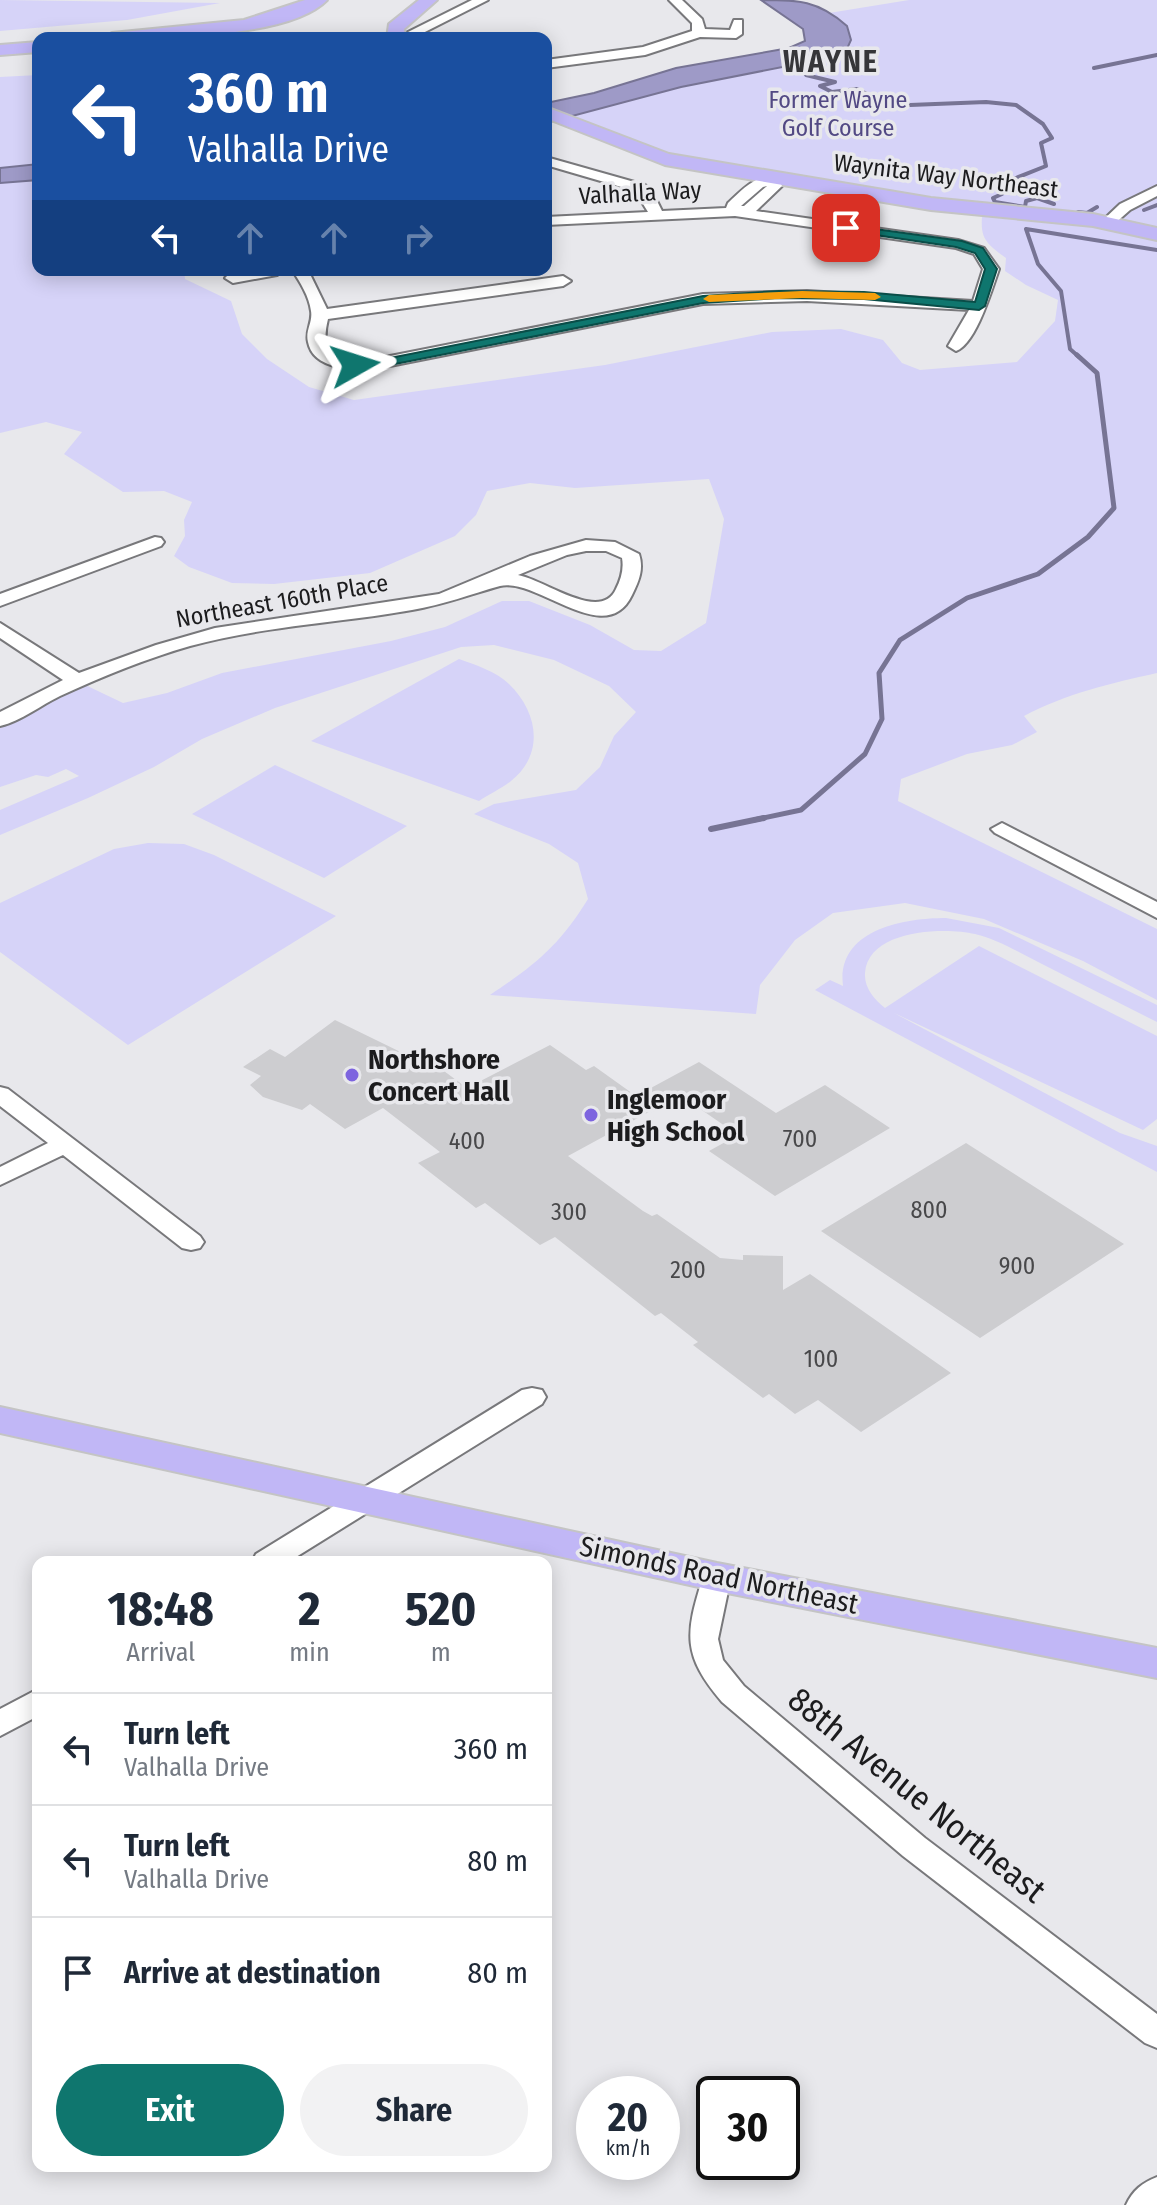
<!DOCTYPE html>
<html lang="en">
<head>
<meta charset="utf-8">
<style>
  body { margin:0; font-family:"Fira Sans Condensed",sans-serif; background:#f2f2f3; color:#1f2937; height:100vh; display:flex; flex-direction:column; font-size:30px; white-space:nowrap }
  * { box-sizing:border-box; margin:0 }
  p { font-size:26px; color:#747a83 }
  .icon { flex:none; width:44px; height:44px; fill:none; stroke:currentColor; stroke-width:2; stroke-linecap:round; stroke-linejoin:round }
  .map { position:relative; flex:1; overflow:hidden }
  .sheet { position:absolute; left:32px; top:1556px; width:520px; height:616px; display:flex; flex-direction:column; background:#fff; border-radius:16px; box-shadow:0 4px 20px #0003 }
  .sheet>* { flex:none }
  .hud { position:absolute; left:32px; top:32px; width:520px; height:244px; border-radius:16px; box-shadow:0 4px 20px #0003; background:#1a4fa0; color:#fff; overflow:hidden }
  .speed { position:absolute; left:576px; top:2076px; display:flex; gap:16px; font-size:40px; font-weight:700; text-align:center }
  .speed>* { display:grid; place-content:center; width:104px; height:104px; border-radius:50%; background:#fff; box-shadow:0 4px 20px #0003; line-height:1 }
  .speed small { font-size:20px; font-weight:400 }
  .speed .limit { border:4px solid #111; border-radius:12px; background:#fff; color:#111 }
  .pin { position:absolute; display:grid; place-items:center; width:68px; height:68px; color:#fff; margin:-34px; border-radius:16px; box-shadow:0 4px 12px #0006 }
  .me { position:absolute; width:88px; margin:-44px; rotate:84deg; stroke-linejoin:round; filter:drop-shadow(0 0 6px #0008) }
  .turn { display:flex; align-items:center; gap:28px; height:168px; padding:0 24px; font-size:36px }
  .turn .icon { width:104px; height:104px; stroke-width:2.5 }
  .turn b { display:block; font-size:56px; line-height:68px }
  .lanes { display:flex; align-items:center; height:76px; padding:0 24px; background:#0003; justify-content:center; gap:40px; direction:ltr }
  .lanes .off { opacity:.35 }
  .eta { display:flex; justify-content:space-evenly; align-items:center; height:136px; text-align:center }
  .eta b { font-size:48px; font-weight:700; line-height:56px }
  .button { display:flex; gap:16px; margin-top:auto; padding:16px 24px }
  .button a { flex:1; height:92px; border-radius:48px; background:#0f766e; color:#fff; font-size:32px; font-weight:700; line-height:92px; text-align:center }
  .button a+a { background:#f2f2f3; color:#1f2937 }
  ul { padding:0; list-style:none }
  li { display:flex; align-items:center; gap:24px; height:112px; padding:0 24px; border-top:2px solid #e0e1e3 }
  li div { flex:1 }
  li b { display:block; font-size:30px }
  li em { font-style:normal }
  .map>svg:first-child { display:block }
  .green { fill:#d6d3f8 }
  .water { fill:#9e9ac7; stroke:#777494; stroke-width:2 }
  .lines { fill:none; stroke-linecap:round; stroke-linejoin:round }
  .stream-far2 { stroke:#777494; stroke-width:4 }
  .stream-far1 { stroke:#777494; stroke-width:5 }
  .stream { stroke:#777494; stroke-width:6 }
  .building { fill:#cdcdd0 }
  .minor-casing { stroke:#78787b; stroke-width:4 }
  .major-casing { stroke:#c4c4c4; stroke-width:4 }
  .minor { fill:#fff; fill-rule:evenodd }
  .major { fill:#c1b7f6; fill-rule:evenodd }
  .route { fill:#0f766e; stroke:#0a4d48; stroke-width:2 }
  .slow { fill:#f59e0b }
  .poi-dot { fill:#7d64df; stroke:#e8e8ec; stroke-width:3 }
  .labels { text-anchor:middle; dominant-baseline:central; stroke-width:7; stroke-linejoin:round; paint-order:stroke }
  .far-park-label { font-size:24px; fill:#524984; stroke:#e8e8ec }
  .far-street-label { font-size:24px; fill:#1c1c1e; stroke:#e8e8ec }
  .number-label { font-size:24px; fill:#48484a }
  .poi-label { font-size:28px; font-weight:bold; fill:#1c1c1e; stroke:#e8e8ec; text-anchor:start }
  .street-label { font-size:28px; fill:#1c1c1e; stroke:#e8e8ec }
  .far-district-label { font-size:30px; font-weight:bold; letter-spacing:2px; fill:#363639; stroke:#e8e8ec }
  .near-street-label { font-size:34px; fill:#1c1c1e; stroke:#e8e8ec }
</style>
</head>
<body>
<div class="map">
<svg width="1157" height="2205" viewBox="0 0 1157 2205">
  <rect width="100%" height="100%" fill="#e8e8ec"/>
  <path class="green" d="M0 0 220 3 127 20 0 31Z
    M909 0H1157V673C1112 683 1065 694 1024 716L1037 732 1012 745 967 754 901 779 898 801 1157 929V1000L1083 961 984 919 905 903 833 913 795 940 760 985 756 1014 490 995C535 965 559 946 588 899L578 863 549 844 474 814 494 804 576 790 600 767 614 736 636 712 609 686 554 660 494 645 461 647 275 708 202 739 154 767 88 798 0 835V810L79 776 66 769 48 777 36 775 0 787V720L79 682 123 703 167 693 222 673 391 641 445 627 502 601H529L590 625 634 650 661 651 706 623 724 519 709 479 575 488 530 483 487 491 476 515 455 536 370 573 274 584 232 583 189 567 174 556 185 536 184 520 192 502 164 491 123 492 64 454 82 432 46 422 0 433V77L38 75V270H184L185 279 231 301 242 334 267 359 309 387 354 400 605 365 772 332 841 329 883 340 902 363 920 370 1017 362 1055 321 1058 300 1026 285 1005 271 1006 258C984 242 979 237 983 209L665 159 552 112 783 54 828 38 829 13Z
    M459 659C475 665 496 671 509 684 538 712 545 754 511 781 501 789 489 794 479 801L311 741Z
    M275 765 407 826 324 878 192 814Z
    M148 843 184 844 214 855 336 916 128 1045 0 952V903L114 849Z
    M946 918 999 928 1157 1005V1022C1119 1003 1080 983 1042 964 1020 953 999 940 975 934 945 927 868 929 865 973 864 988 874 999 885 1008L979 946 1157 1036V1119L1143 1130 894 1013 1120 1133 1157 1146V1172L815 990 830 980 843 986C836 930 903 918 946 918Z"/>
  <path class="water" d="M761 0C798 0 818 0 847 26L851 40 846 51 818 60 681 87 546 123V103L594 93 676 68 789 48 805 41 803 29Z
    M38 164V180L0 183V168Z"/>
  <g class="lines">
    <path class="stream-far2" d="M804 58 818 68 804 72 806 75 835 82 820 86 832 92 857 89 877 99 894 98 910 105 986 102 1016 105 1043 124 1052 138 1041 143 1046 166 1011 180 1002 194 993 198 995 202 1025 207 1026 201 1037 198 1054 204
      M1094 68 1157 55
      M1144 210 1157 205
      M1078 212 1087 213 1097 207
      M1026 229 1157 250
      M1026 229 1038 264 1061 291 1070 349 1079 357"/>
    <path class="stream-far1" d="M754 820 801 810 865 754 882 719 879 673 900 640 967 598 1038 574 1088 537 1114 508 1097 373 1077 355"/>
    <path class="stream" d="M711 829 764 818"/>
  </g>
  <path class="building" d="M335 1020 419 1061 425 1057 467 1088 550 1045 586 1070 594 1066 636 1096 699 1062 776 1113 825 1085 890 1128 775 1196 709 1151 738 1135 680 1095 568 1156 643 1211 652 1216 657 1214 720 1258 743 1260V1255L783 1256V1290L810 1274 951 1373 861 1432 818 1400 795 1414 769 1394 763 1398 693 1345 698 1342 661 1313 655 1316 555 1237 540 1245 485 1203 476 1208 418 1163 440 1152 383 1108 345 1129 310 1104 302 1110 263 1097 250 1085 261 1076 243 1067 270 1049 285 1057Z
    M966 1143 1124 1244 980 1338 821 1231Z"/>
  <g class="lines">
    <g class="minor-casing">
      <path id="minor" d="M472 0H488L417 36 406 33Z
        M669 0H682L702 19 705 29 730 30 734 20H742V34L736 38 700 37 645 55 546 68V60L643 47 692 31V23Z
        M546 157 645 185 653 193 662 211 726 208 728 203C742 190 756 174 777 176L782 186 756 211 958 240 984 248 999 269C992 289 976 344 956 351L948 346 969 310 807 301 703 304 380 368C357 369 314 372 308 342 305 331 313 322 311 311 309 296 300 282 292 270H308L327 309 563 276 571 281 563 286 328 319C317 364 344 360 380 358L703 294 807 291 973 301 983 269 974 254 956 248 735 216 546 225V217L648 212 635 191 546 165ZM767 186 744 206H741L763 187Z
        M1157 186V196L1130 210 1113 225H1103L1101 222 1120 204Z
        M252 270H285L277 275 233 283 225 278 228 275Z
        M155 537 161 538 164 542 161 546 0 606V594Z
        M586 540 615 542 639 554C644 569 639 581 632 595 606 650 537 577 500 586 471 594 443 605 412 610 339 623 263 626 190 646 145 659 101 677 60 696 41 705 21 721 0 726V712L63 680 0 638V623L79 673 156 645 215 628 439 594 530 556ZM586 551H606L622 558C624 569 621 579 616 589 601 623 545 580 518 575L567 555Z
        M1002 823 1157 902V918L995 833 991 829Z
        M0 1087 8 1089 200 1236 204 1242 200 1248 191 1250 182 1248 63 1155 0 1185V1167L48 1143 0 1106Z
        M532 1388 542 1390 546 1397 542 1404 288 1562H252L256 1554 522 1390Z
        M717 1566 727 1569 731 1577 718 1639 723 1660 744 1686 925 1838 1157 2014V2048L1145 2043 903 1856 722 1702C682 1655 685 1634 703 1577L707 1569Z
        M38 1689V1716L0 1736V1709Z
        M1157 2177V2205H1126C1133 2190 1142 2183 1157 2177Z"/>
    </g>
    <g class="major-casing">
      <path id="major" d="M305 0H327C289 39 156 38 103 38L112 33 244 20Z
        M419 0H437L404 29 405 38H387L389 24Z
        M38 42V52L0 55V45Z
        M546 107 669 154 931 198 1093 214 1157 228V240L1093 226 931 210 665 165 546 118Z
        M0 1407 717 1563 1157 1648V1678L717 1591 0 1433Z"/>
    </g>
    <use href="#minor" class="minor"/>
    <use href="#major" class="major"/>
  </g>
  <path class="route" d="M846 225 962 241 983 248 997 269 985 306 979 310 864 299 779 298 703 303 380 367 355 368 348 365 355 361 380 360 703 296 779 291 864 292 975 302 985 269 975 253 956 247 842 230 841 228Z"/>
  <path class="slow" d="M802 291 875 293 881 297 875 300 802 298 709 302 703 299 709 295Z"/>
  <g class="poi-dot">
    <circle cx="352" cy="1075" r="8"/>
    <circle cx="591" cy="1115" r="8"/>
  </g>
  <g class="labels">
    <g class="far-park-label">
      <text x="838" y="100">Former Wayne<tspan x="838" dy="28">Golf Course</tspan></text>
    </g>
    <g class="far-street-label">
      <text transform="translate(946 176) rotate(7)">Waynita Way Northeast</text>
      <text transform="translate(640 193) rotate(-3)">Valhalla Way</text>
      <text transform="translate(282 601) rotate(-10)">Northeast 160th Place</text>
    </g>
    <g class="number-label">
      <text x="800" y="1139">700</text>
      <text x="467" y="1141">400</text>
      <text x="929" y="1210">800</text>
      <text x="569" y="1212">300</text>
      <text x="1017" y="1266">900</text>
      <text x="688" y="1270">200</text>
      <text x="821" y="1359">100</text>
    </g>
    <g class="poi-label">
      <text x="368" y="1059">Northshore<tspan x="368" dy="32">Concert Hall</tspan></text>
      <text x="607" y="1099">Inglemoor<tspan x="607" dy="32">High School</tspan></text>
    </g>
    <g class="street-label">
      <text transform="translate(719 1575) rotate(12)">Simonds Road Northeast</text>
    </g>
    <g class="far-district-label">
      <text x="831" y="62">WAYNE</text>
    </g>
    <g class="near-street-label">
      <text transform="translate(917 1795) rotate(39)">88th Avenue Northeast</text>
    </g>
  </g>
</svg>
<div class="speed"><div>20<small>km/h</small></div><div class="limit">30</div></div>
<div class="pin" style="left:846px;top:228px;background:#d93025"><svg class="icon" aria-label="arrive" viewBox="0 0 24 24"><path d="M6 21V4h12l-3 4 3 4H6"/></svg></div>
<svg class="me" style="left:355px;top:365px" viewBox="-20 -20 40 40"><path d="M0-17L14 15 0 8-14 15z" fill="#0f766e" stroke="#fff" stroke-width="4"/></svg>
<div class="hud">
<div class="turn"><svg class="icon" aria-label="left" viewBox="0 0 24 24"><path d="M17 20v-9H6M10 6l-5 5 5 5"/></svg><div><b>360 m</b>Valhalla Drive</div></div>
<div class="lanes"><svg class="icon" aria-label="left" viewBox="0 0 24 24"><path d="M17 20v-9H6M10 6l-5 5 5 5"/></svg><svg class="icon off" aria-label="ahead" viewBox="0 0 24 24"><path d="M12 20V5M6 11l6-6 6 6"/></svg><svg class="icon off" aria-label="ahead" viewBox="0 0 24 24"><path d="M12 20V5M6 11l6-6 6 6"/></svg><svg class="icon off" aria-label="right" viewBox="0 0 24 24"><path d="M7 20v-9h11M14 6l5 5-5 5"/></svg></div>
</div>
<section class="sheet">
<div class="eta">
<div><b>18:48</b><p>Arrival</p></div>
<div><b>2</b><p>min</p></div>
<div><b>520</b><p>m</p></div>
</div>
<ul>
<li><svg class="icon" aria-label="left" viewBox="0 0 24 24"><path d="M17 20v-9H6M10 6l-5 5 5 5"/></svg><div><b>Turn left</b><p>Valhalla Drive</p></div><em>360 m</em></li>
<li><svg class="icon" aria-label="left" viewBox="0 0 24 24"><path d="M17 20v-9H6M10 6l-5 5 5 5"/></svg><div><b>Turn left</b><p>Valhalla Drive</p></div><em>80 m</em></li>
<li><svg class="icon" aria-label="arrive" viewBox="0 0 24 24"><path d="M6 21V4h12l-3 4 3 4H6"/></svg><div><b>Arrive at destination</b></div><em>80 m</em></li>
</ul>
<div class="button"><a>Exit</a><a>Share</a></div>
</section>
</div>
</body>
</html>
